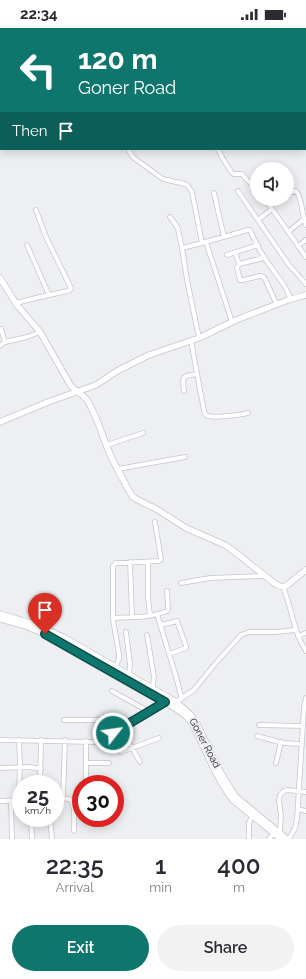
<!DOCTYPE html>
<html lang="en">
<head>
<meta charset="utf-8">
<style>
  body { margin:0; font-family:Raleway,sans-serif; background:#f2f2f3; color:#2b2b33; height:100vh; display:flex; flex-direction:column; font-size:15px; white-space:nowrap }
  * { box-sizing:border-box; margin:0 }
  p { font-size:13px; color:#7c7c81 }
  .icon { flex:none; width:22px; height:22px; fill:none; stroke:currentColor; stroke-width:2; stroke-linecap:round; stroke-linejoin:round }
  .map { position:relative; height:811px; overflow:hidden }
  .drawer { display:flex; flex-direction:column; background:#fff; flex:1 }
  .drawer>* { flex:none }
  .top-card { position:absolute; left:0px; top:0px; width:306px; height:122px; box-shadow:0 2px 10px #0003; background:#0f766e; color:#fff; overflow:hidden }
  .buttons { position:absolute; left:250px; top:134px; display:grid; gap:8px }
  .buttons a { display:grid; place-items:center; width:44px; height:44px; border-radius:50%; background:#fff; box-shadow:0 2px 10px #0003; font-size:20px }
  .speed { position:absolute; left:12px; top:747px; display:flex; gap:8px; font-size:20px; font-weight:700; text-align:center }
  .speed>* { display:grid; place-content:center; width:52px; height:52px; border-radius:50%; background:#fff; box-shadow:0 2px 10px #0003; line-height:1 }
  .speed small { font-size:10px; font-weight:400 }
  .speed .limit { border:6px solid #d22; background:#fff; color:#111 }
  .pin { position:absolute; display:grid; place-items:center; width:34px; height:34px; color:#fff; margin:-41px -17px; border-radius:50% 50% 50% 0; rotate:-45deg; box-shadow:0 0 4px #0007 }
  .pin .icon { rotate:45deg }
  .me { position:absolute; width:44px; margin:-22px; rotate:60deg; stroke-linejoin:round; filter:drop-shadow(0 0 3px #0008) }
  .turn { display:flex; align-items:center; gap:14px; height:84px; padding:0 12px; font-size:18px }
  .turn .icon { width:52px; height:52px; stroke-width:2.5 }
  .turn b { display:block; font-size:28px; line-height:34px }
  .then { display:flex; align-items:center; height:38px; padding:0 12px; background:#0003; gap:8px; font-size:15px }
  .eta { display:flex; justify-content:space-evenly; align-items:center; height:68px; text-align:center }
  .eta b { font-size:24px; font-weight:600; line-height:28px }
  .action { display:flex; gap:8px; margin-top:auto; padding:8px 12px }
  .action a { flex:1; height:46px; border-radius:24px; background:#0f766e; color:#fff; font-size:16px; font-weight:600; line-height:46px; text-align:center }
  .action a+a { background:#f2f2f3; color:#2b2b33 }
  .status { display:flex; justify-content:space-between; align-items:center; height:28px; padding:0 20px; background:#fff; direction:ltr }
  .status svg { height:11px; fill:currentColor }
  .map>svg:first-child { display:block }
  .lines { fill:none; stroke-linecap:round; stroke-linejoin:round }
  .street-casing { stroke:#c5c6ca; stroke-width:5.5 }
  .secondary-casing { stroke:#c5c6ca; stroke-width:7 }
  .street { stroke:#fff; stroke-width:4 }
  .secondary { stroke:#fff; stroke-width:5.5 }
  .route-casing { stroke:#0a4d48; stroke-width:10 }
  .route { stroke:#0f766e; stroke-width:7 }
  .labels { text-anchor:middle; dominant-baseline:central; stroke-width:4; stroke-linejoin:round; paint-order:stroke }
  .street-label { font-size:10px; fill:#1c1d1e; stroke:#eeeff2 }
</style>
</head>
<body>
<div class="status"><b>22:34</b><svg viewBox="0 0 49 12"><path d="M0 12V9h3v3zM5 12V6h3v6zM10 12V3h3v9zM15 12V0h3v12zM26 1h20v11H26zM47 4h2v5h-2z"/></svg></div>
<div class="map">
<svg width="306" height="811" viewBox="0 0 306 811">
  <rect width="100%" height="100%" fill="#eeeff2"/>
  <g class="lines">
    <g class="street-casing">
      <path id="street" d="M89 0V1
        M109 0V1
        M4 1V0
        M41 1V0
        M0 30 1 22
        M0 81 1 80
        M128 121 132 128 134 130 163 151 185 156 188 158 192 164 202 215
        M218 121 223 131 232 145 234 146H242L249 154 255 158 257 161
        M238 163 289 237 306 256
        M214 165 224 209
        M287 165 296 163C302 168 302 188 306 197
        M265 171 306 229
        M170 189 176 197 178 201 182 220 187 252 199 310
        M258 192 272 181
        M288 204 304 191
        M206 214 232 294
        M27 217 49 267
        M298 218 306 212
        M182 220 202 215 248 202H250L259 221 268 235 284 257 291 271
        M235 224 239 236
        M227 227 258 217
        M264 230 239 236 237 240 240 252H243L260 248 264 249 277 277
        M16 275 36 270 67 263 70 262 71 260 46 209 36 182
        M1 301 5 314
        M191 313 204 383C205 386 205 387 208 388 217 390 239 387 248 385
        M0 318 5 314 27 309 40 304
        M184 363C182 348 182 348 197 346
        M107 417 143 405
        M118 441 185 429
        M130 534 132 589
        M148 534V570L150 587
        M181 555 210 550 235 549 265 548
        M283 559C292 580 293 603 306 623
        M157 586 175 645 181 668 182 670
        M113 590C131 589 150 590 167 583L168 581 167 563
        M161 597 177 593 186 618V620L183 621 169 626
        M126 604 130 636 129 648
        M147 607 154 649 153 657 151 660
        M298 608 306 605
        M115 640 119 631V626L113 592V538L116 535H120L159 533 161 532 155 494
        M112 663 148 683
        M176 674 194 662 215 636 241 607 249 604H276L296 602
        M64 692H101L110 689 127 696
        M259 697 303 698
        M121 700 140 734
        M257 708 283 715 302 716
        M0 712 94 714 99 713 165 674
        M19 712 20 737 19 762
        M121 724 159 710
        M86 735H109
        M276 735 281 714
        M0 740 30 739 41 741
        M40 756 41 712
        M86 756V713
        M63 770 65 712
        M55 771C59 771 64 770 69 771 76 774 74 795 74 803
        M0 773 21 772
        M11 773 12 811
        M298 781 306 783
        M31 790 32 811
        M50 790 52 811
        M280 805 281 788 279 773 280 767 284 763 287 762 306 764
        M249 811V795L253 786
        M269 811 274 805
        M289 811 295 800 297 791 304 680 306 670"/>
    </g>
    <g class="secondary-casing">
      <path id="secondary" d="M0 250 17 277 40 304 71 358C76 364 83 366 87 372 97 388 102 407 109 424 116 439 124 454 132 468L136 471 158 482 186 500 225 517 235 524 274 555C278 557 281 560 286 558L306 542
        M0 394 48 374 96 357 117 343 149 327 199 310 236 292 288 272 306 267
        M0 586 37 597 65 610 176 674 191 687 198 698 219 742 235 768 287 811
        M0 591 23 597 45 606 165 674C173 679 181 683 188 690 196 701 201 714 207 726 214 742 222 758 233 772L281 811"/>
    </g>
    <use href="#street" class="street"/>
    <use href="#secondary" class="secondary"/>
  </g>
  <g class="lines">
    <g class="route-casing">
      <path id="route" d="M45 606 165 674 113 705"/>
    </g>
    <use href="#route" class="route"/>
  </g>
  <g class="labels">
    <g class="street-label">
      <text transform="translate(205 715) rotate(62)">Goner Road</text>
    </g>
  </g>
</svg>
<div class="buttons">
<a><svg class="icon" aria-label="sound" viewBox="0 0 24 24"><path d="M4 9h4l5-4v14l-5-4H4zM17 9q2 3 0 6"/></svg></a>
</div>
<div class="speed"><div>25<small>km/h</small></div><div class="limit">30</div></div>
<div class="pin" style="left:45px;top:606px;background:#d93025"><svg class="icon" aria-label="arrive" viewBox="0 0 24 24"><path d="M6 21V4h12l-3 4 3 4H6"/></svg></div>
<svg class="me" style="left:113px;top:705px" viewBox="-20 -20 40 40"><circle r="17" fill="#0f766e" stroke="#fff" stroke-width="3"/><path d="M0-11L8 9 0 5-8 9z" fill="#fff"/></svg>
<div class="top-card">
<div class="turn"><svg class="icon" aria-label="left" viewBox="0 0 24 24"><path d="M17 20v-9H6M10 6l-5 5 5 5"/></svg><div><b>120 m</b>Goner Road</div></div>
<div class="then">Then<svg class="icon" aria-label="arrive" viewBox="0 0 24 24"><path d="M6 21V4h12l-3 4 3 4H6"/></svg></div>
</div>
</div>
<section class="drawer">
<div class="eta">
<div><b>22:35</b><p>Arrival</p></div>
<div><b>1</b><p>min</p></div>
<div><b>400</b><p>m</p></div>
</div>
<div class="action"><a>Exit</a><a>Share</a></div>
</section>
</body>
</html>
